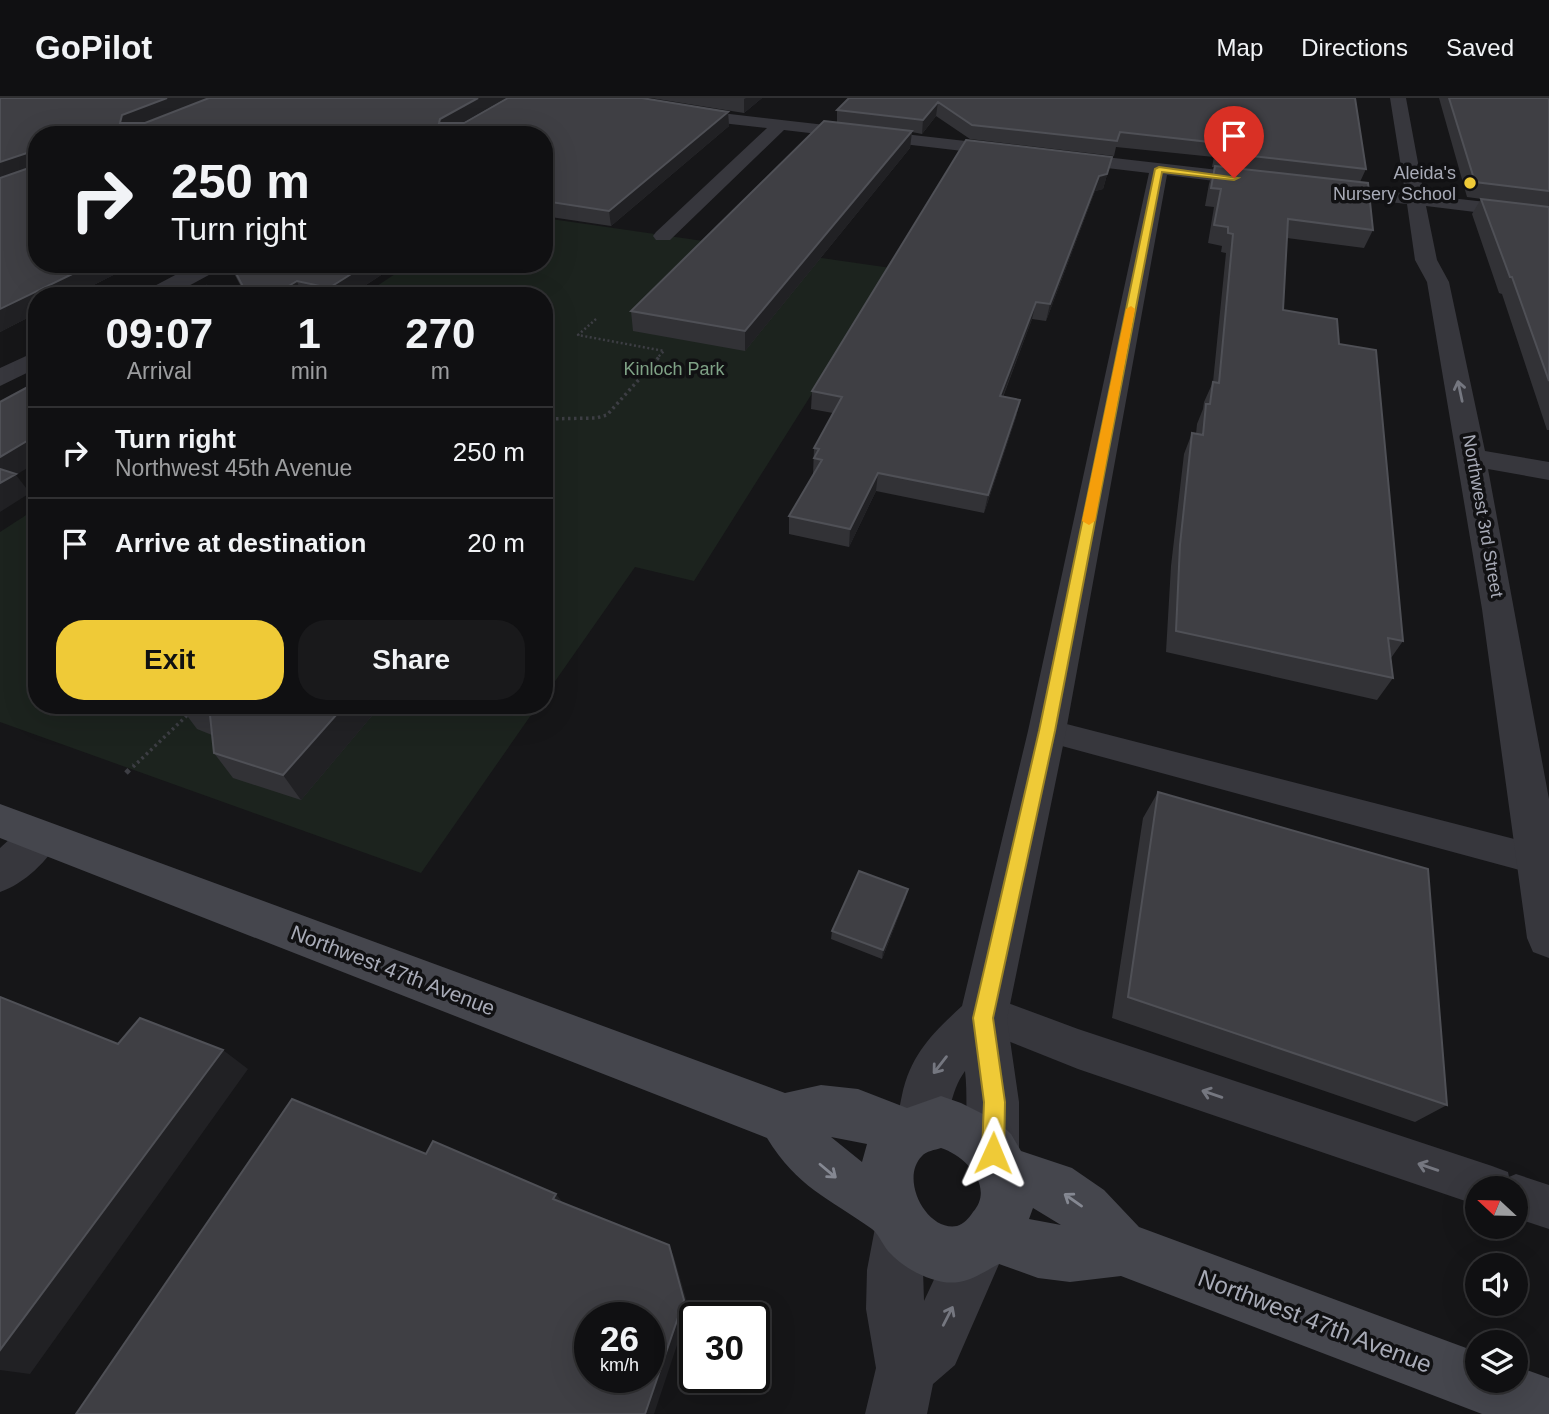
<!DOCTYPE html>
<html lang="en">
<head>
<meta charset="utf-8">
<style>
  body { margin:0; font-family:Helvetica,sans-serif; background:#19191b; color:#f1f3f6; height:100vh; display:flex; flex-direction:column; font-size:26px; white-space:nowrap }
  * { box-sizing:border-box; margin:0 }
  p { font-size:23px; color:#9c9d9f }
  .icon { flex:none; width:38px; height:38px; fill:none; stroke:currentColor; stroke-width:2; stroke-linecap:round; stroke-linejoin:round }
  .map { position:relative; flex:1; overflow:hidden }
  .details { position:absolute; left:28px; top:189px; width:525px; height:427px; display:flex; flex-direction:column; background:#101012; border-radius:28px; box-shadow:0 7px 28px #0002,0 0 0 2px #303032 }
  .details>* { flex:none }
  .hud { position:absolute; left:28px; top:28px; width:525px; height:147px; border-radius:28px; box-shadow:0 7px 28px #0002,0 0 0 2px #303032; background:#101012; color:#f1f3f6; overflow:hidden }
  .needle { width:46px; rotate:292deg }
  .tools { position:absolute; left:1465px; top:1078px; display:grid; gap:14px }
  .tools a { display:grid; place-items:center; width:63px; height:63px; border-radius:50%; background:#101012; box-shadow:0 7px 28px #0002,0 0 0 2px #303032; font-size:35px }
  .speed { position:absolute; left:574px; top:1204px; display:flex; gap:14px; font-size:35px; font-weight:700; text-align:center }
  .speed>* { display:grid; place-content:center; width:91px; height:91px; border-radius:50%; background:#101012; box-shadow:0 7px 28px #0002,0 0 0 2px #303032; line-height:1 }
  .speed small { font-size:18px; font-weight:400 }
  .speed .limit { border:4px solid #111; border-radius:10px; background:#fff; color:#111 }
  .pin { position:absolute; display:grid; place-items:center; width:60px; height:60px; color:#fff; margin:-72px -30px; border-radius:50% 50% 50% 0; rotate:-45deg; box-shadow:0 0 7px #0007 }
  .pin .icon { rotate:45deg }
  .me { position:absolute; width:77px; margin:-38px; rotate:1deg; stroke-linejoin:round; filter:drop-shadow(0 0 5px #0008) }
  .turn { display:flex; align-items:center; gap:24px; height:147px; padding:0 28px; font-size:32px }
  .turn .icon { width:91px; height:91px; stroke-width:2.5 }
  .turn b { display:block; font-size:49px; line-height:60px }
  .eta { display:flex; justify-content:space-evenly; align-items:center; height:119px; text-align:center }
  .eta b { font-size:42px; font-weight:800; line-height:49px }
  .button { display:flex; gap:14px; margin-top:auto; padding:14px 28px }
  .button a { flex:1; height:80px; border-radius:28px; background:#efca37; color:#111; font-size:28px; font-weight:800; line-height:80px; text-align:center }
  .button a+a { background:#19191b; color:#f1f3f6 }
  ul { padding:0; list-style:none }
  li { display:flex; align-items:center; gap:21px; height:91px; padding:0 28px; border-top:2px solid #303032 }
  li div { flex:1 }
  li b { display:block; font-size:26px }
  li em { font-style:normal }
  header { display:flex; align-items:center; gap:42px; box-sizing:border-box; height:98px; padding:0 35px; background:#101012; border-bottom:2px solid #303032 }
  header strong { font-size:33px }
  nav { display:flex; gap:38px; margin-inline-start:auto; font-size:24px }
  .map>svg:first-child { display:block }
  .green { fill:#1c231e }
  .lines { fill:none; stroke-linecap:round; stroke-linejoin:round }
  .path-far2 { stroke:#3d3e44; stroke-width:2.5; stroke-dasharray:2 2.5; stroke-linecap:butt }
  .path-far1 { stroke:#3d3e44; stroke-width:3.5; stroke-dasharray:2.5 3.5; stroke-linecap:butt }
  .path { stroke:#3d3e44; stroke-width:5; stroke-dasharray:4.5 6; stroke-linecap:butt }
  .lane { fill:#37373d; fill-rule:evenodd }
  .street { fill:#37373d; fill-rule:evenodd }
  .secondary { fill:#45464d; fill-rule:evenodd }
  .wall { fill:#323236 }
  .shaded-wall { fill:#212124 }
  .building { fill:#3f3f44; stroke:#4f5056; stroke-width:2; fill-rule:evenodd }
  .oneway { stroke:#757780 }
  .oneway2 { stroke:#858892 }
  .route { fill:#efca37; stroke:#9b8324; stroke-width:2 }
  .slow { fill:#f59e0b }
  .poi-dot { fill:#efca37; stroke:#111113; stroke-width:2.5 }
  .labels { text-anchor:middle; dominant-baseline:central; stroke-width:7; stroke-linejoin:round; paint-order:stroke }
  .far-poi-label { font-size:18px; fill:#a8abb7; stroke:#111113; text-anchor:end }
  .far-park-label { font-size:18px; fill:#7fa286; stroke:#111113 }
  .far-street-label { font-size:18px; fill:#a8abb7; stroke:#111113 }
  .street-label { font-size:21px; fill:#a8abb7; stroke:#111113 }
  .near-street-label { font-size:24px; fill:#a8abb7; stroke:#111113 }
</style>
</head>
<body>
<header>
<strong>GoPilot</strong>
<nav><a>Map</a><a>Directions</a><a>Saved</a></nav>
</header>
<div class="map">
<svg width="1549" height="1316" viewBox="0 0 1549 1316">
  <rect width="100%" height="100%" fill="#161618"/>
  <path class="green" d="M544 120 891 170 694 483 635 469 544 599V198H362L410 166H544Z
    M37 410V607H538L421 775 0 624V434Z"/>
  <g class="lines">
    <path class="path-far2" d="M596 221 578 237 664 253 658 259"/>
    <path class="path-far1" d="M544 321 596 320 607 317 660 258
      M133 669 198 607"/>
    <path class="path" d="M126 675 134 667"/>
    <path class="lane" d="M1047 621 1538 747 1549 751V773L1538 777 1036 641 1032 633 1036 625Z
      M984 896 1078 931 1492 1068 1508 1074 1509 1079 1516 1076 1549 1087V1131L1516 1120V1090H1477V1107L1078 971 970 928 965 915 970 902Z"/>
    <path class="street" d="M601 0H634L704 13 1262 77 1271 83 1262 89 1167 77 1066 633 1007 921 1019 1004V1054L1012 1073 993 1080 974 1073C962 1043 969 1006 965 973 949 995 951 1018 940 1044L922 1052 904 1044C896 1026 898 1016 902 997 911 956 932 936 962 908L1028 633 1149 75 784 32 670 142H656L653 138 656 134 767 30 704 23 609 5Z
      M1390 0H1406L1424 97 1549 111V123L1426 108 1437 162 1449 184 1485 353 1549 364V382L1488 371 1549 701V860L1533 854 1527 840 1482 511 1427 184 1415 162 1407 106 1318 96 1309 90 1318 84 1405 94Z
      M196 166H222L220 171 170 198H142L145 193Z
      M37 253V270L0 288V270Z
      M40 722 55 727 61 739C49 762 24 786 0 794V750L25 727Z
      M902 1103 921 1111 929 1130 923 1172 924 1203 958 1130 978 1122 998 1130 1006 1150 955 1267 933 1286 927 1316H865L876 1270 866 1211 867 1172 875 1130 883 1111Z"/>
    <path class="secondary" d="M0 706 785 995 821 987 858 991 907 1010 941 998 961 1005 997 1023 1011 1036 1021 1053 1072 1070 1104 1092 1139 1129 1477 1254V1283H1516V1268L1549 1280V1316H1482L1121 1178 1070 1184 1038 1180 999 1166C987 1172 973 1182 959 1184 937 1188 906 1172 891 1156 883 1149 880 1137 872 1131 827 1099 798 1090 767 1040L0 740ZM831 1039 867 1046 862 1064ZM941 1050C966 1058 995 1089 973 1114 969 1120 964 1126 957 1128 927 1134 899 1081 922 1058 926 1053 935 1052 941 1050ZM1033 1110 1061 1127 1029 1121Z"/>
  </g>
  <path class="wall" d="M0 0H208L143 25H145L209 0H505L461 25H464L508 0H642L728 14 729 28 611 128 544 118V37H37V166H135L72 198H37V215L0 234Z
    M651 0H762L744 15Z
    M849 0H1355L1366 71 1360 84 1373 132 1364 150 1287 140 1283 212 1339 246 1403 543 1391 560 1393 580 1377 602 1166 554 1171 468 1184 356 1192 335 1196 336 1197 326 1203 311 1204 304 1213 284 1226 155 1221 154 1222 148 1208 145 1214 109 1205 108 1209 86 1214 69H1212L1214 59 1116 49 1114 58 970 41 936 18 922 36 912 34 910 50 745 253 633 233 631 213 837 25V12Z
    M1439 0H1549V332H1547L1502 196 1499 195 1472 116 1481 101 1504 104 1467 99Z
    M1112 59 1103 91 1095 93 1046 223 1032 221 1003 299 1020 302 1016 319 984 415 876 393 849 449 789 436V418L813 377 814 350 833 315 811 311 812 293Z
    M229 166H398L349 198H246Z
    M179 607H381L301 702 233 680 214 655 212 637 197 631Z
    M1158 694 1447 1007 1415 1024 1112 920 1143 720Z
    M906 799 882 861 831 841 832 833Z"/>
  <path class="shaded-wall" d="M167 0H208L129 31 120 25 122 17Z
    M478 0H505L444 35 439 25 440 21Z
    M746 0H762L744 15V1Z
    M938 4 936 18 922 36 923 22Z
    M728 14 729 28 611 128 609 113Z
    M912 33 910 50 745 253V233Z
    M30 54 37 69 0 81V64Z
    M1112 59 1103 91 1095 93 1046 223 1050 206 1099 78Z
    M93 166H135L72 198H37V215L0 234V211Z
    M367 166H398L349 198H332L329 190Z
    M297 183 302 198H272Z
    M1036 204 1032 221 996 316 1000 298Z
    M1020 302 1016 319 984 415 988 397Z
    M37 337V364L16 377 30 395 0 414V359Z
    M878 375 876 393 849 449 850 431Z
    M345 607H381L301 702 283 677Z
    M908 791 906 799 882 861 883 852Z
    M223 952 248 971 30 1276 0 1272V1252Z
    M556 1096 567 1110 553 1101Z
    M669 1147 674 1159 689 1211 654 1316H645Z"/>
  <path class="building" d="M0 0H167L122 17 120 25H145L209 0H478L440 21 439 25H464L508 0H642L728 14 609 113 544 103V37H37V166H93L0 211V80L29 70 30 54 0 64Z
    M849 0H1355L1366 71 1217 54 1218 45 1120 34 1117 43 972 27 938 4 923 22 837 12Z
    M1449 0H1549V93L1475 84Z
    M824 23 912 33 745 233 631 213Z
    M966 42 1112 59 1107 76 1099 78 1050 206 1036 204 1000 298 1020 302 988 397 878 375 850 431 789 418 822 362 814 360 819 351 814 350 842 299 812 293Z
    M1215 68 1368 85 1373 132 1288 121 1283 212 1337 221 1339 246 1376 252 1403 543 1388 540 1393 580 1176 533 1180 447 1192 335 1203 337 1206 306H1210L1213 284 1219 285 1233 136 1228 135V129L1214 127 1221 91 1211 90Z
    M1481 101 1549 109V283L1512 179H1510Z
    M231 166H367L329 190 297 183 272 198H248Z
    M206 188 212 198H189Z
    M37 284V337L0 359V304Z
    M0 371 16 376 0 385Z
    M181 607H345L283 677 214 655 210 617Z
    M1158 694 1428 771 1447 1007 1128 899Z
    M859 773 908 791 883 852 832 833Z
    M0 899 118 946 140 920 223 952 0 1252Z
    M292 1001 426 1056 433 1043 556 1096 553 1101 669 1147 684 1202 645 1316H76ZM590 1220H649V1279H590Z"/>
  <defs><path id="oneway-shaft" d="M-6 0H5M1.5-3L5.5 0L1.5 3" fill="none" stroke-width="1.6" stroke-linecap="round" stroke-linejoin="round" transform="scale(1.75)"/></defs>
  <g class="oneway">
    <use href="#oneway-shaft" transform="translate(1460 293) rotate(-102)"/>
    <use href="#oneway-shaft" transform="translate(940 967) rotate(128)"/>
    <use href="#oneway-shaft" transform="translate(1212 996) rotate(-161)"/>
    <use href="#oneway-shaft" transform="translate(1428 1069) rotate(-161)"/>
    <use href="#oneway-shaft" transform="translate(948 1218) rotate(-63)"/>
  </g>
  <g class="oneway2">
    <use href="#oneway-shaft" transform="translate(828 1073) rotate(40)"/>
    <use href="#oneway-shaft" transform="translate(1073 1102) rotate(-145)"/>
  </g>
  <path class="route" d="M1159 69 1238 80 1234 82 1162 74 1055 633 993 920 1005 1004 1004 1055 1001 1062 993 1065 985 1062 982 1055 984 1004 973 920 1039 633 1155 71Z"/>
  <path class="slow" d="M1131 208 1135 211 1095 423 1089 427 1082 423 1126 211Z"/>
  <circle class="poi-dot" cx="1470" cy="85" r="7"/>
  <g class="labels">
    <g class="far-poi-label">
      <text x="1456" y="75">Aleida's<tspan x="1456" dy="21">Nursery School</tspan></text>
    </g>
    <g class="far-park-label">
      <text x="674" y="271">Kinloch Park</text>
    </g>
    <g class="far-street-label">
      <text transform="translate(1483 418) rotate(80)">Northwest 3rd Street</text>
    </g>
    <g class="street-label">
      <text transform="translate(393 872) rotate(21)">Northwest 47th Avenue</text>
    </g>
    <g class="near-street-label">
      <text transform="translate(1315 1223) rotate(21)">Northwest 47th Avenue</text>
    </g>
  </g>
</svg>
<div class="tools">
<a><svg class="needle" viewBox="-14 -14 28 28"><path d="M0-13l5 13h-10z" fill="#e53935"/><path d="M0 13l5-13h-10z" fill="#9c9d9f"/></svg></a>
<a><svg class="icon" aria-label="sound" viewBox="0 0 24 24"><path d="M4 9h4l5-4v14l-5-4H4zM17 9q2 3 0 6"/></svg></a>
<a><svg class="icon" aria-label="layers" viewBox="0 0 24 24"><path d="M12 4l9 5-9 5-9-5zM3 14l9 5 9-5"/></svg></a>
</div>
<div class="speed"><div>26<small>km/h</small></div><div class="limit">30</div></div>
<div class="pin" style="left:1234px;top:80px;background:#d93025"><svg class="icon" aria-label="arrive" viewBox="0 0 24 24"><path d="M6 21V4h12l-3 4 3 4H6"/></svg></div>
<svg class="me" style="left:993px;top:1055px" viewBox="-20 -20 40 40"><path d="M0-17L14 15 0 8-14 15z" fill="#efca37" stroke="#fff" stroke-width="4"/></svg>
<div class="hud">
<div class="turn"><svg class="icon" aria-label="right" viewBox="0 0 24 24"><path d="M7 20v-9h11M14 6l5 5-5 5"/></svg><div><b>250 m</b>Turn right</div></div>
</div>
<section class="details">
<div class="eta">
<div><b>09:07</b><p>Arrival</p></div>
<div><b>1</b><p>min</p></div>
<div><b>270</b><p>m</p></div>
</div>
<ul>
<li><svg class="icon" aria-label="right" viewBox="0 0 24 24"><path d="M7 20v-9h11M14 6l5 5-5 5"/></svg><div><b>Turn right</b><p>Northwest 45th Avenue</p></div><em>250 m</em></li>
<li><svg class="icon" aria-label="arrive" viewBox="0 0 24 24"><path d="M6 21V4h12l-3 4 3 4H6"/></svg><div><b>Arrive at destination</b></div><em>20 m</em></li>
</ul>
<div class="button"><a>Exit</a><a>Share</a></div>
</section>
</div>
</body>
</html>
